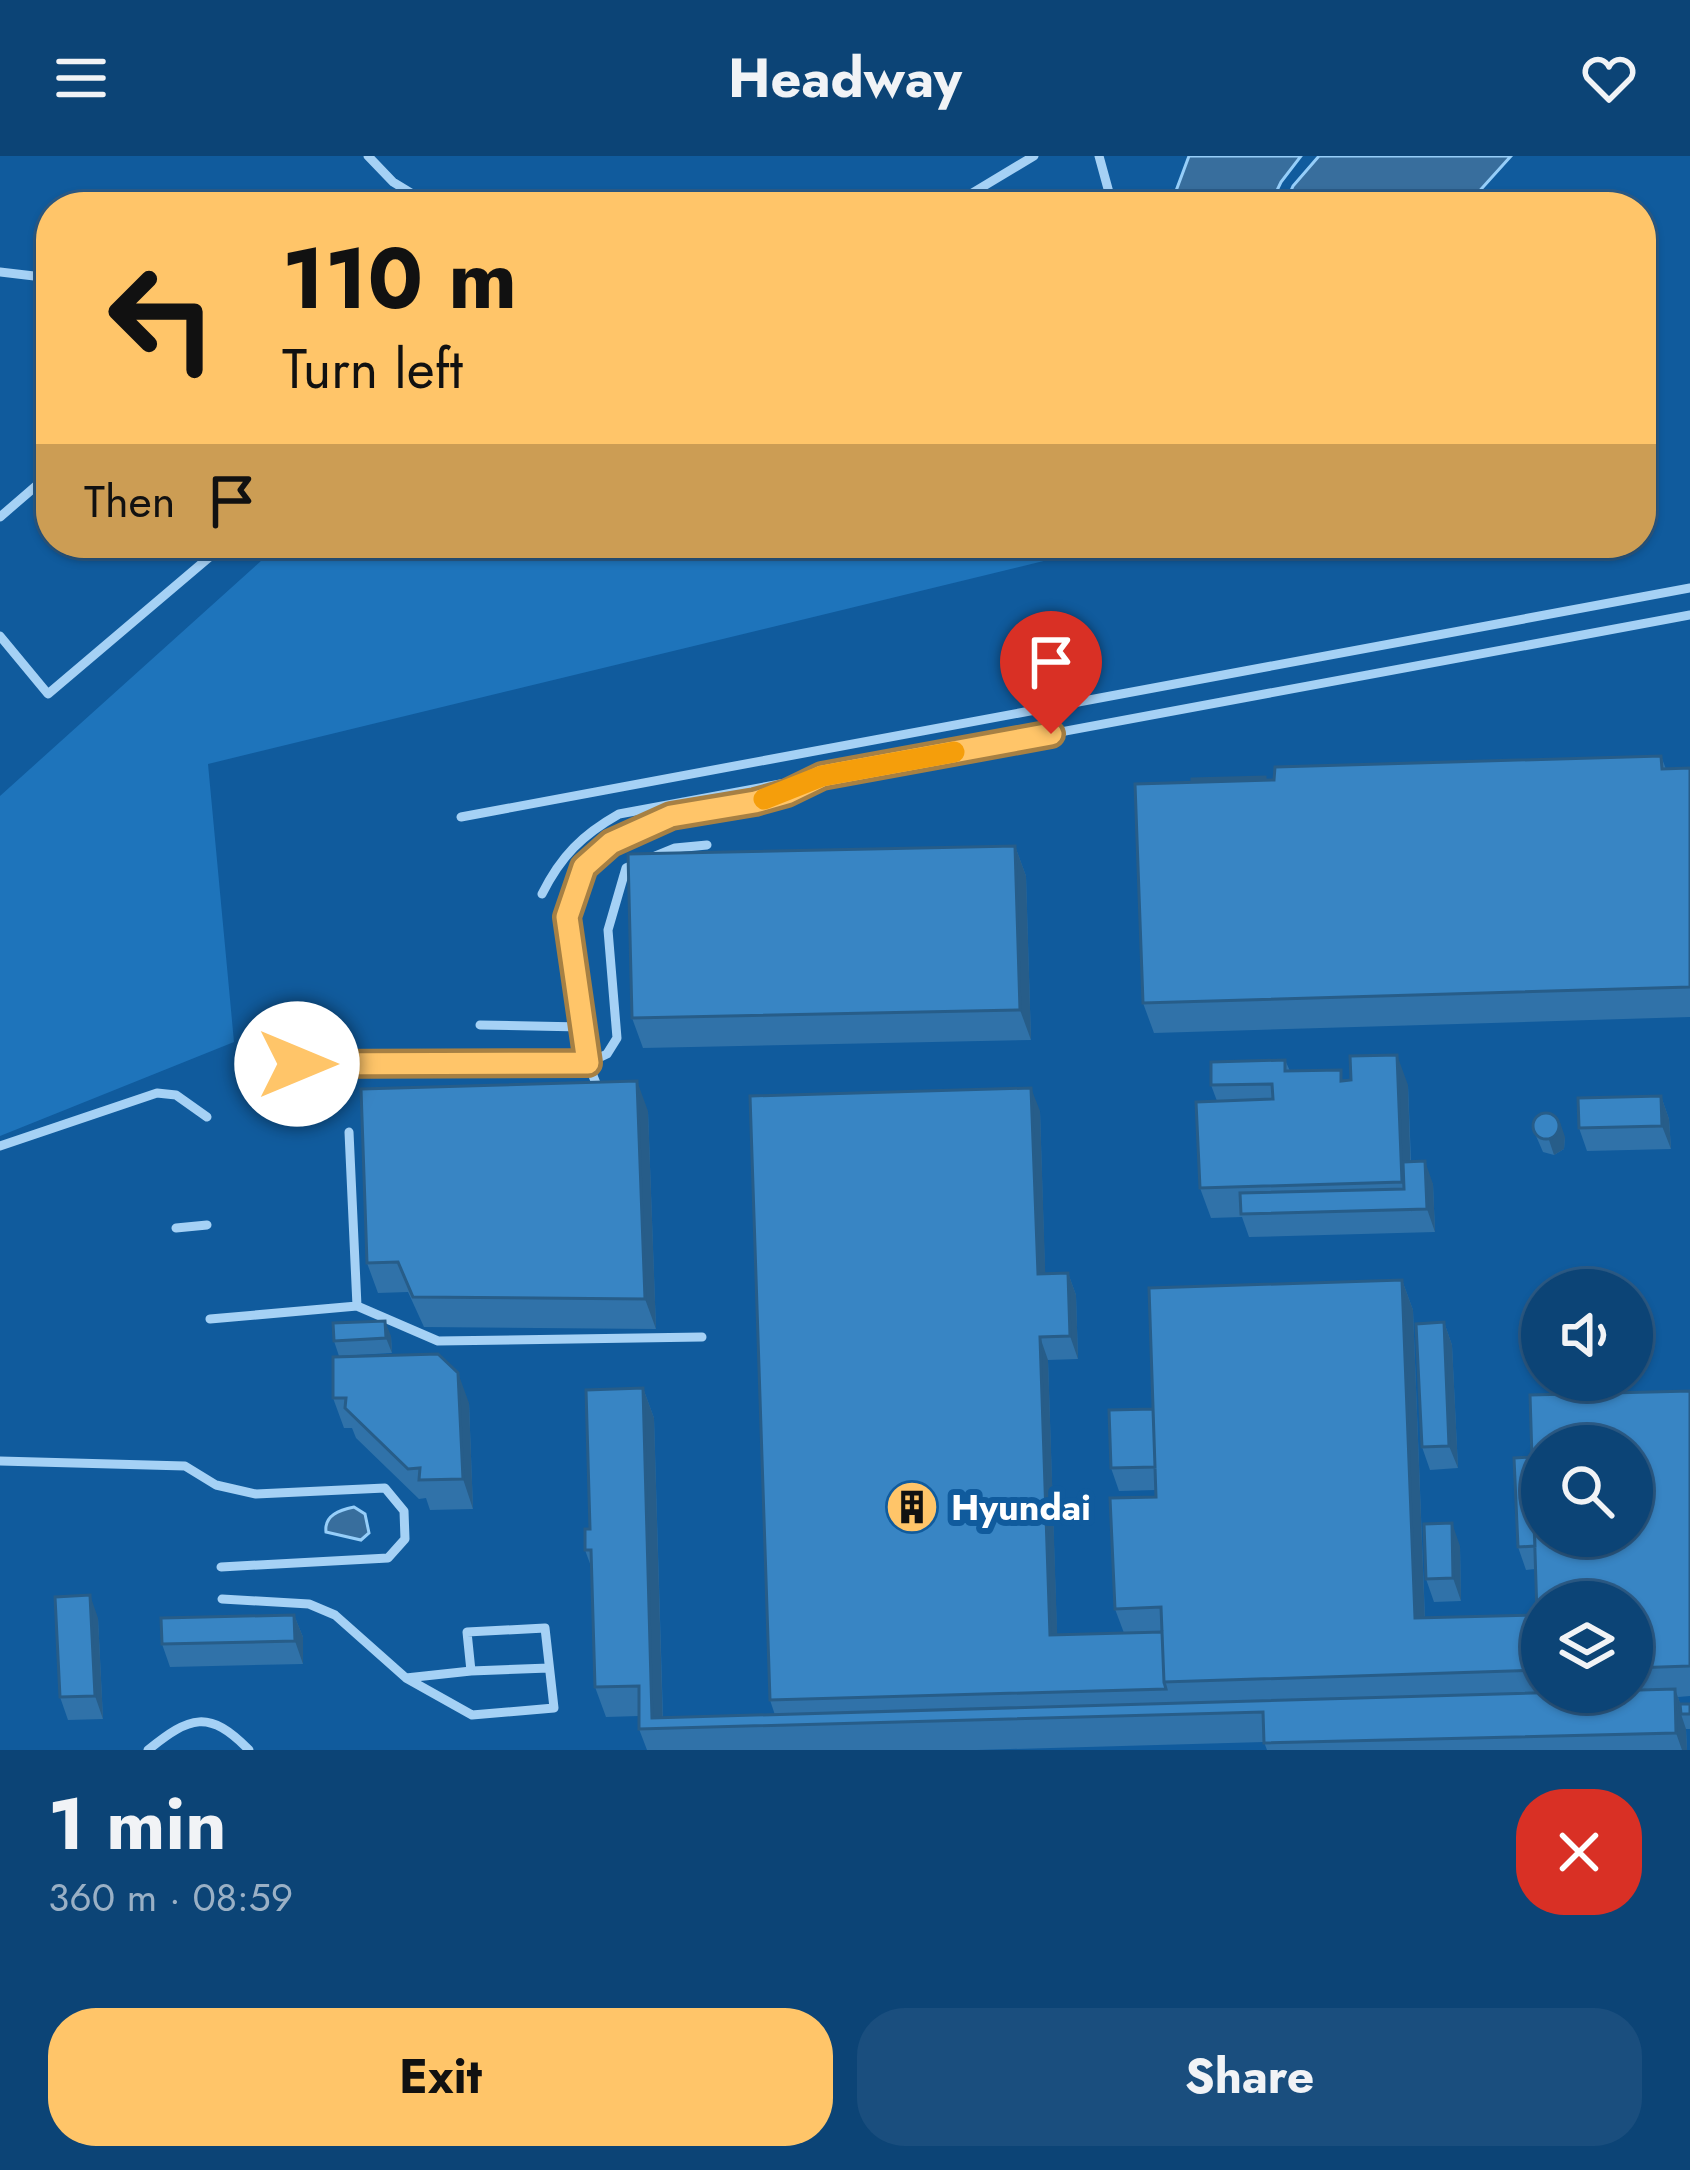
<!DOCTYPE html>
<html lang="en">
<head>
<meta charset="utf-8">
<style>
  body { margin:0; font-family:Jost,sans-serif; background:#1a4e7e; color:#f1f3f6; height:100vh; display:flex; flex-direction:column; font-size:45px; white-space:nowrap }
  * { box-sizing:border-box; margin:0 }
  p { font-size:39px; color:#9ab0c5 }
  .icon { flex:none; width:66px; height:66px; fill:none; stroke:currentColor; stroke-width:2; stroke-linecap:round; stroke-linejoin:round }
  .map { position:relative; height:1594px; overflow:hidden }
  .panel { display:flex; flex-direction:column; background:#0c4476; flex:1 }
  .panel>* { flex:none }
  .hud { position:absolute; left:36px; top:36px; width:1620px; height:366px; border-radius:48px; box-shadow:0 3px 9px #0004,0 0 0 3px #2c5c88; background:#ffc569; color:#111; overflow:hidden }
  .tools { position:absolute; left:1521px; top:1113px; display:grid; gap:24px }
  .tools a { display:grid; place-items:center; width:132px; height:132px; border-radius:50%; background:#0c4476; box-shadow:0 3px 9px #0004,0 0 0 3px #2c5c88; font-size:60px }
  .pin { position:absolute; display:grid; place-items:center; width:102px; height:102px; color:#fff; margin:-123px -51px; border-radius:50% 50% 50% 0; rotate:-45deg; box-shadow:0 0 12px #0007 }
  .pin .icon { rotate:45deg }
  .me { position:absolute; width:132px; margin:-66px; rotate:90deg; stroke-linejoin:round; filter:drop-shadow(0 0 9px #0008) }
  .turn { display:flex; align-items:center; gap:42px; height:252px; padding:0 48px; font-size:54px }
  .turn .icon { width:156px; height:156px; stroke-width:2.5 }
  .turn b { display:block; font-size:84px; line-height:102px }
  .then { display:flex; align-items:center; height:114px; padding:0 48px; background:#0003; gap:24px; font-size:45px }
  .round { display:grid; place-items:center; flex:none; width:126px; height:126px; border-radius:48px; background:#1a4e7e }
  .head { display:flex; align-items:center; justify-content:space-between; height:204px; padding:0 48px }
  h1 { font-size:72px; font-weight:700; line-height:90px }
  .action { display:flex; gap:24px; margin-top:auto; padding:24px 48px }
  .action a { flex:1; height:138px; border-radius:48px; background:#ffc569; color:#111; font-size:48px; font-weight:700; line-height:138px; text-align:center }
  .action a+a { background:#1a4e7e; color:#f1f3f6 }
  header { display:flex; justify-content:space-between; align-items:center; height:156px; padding:0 48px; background:#0c4476; font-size:54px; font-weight:700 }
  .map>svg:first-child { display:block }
  .green { fill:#1e74bb }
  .water { fill:#386e9d; stroke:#96cef9; stroke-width:3 }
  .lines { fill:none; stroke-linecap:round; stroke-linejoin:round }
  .lane { stroke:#a5d1f5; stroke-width:9 }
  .wall { fill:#3072a9; fill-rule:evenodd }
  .shaded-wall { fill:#275d89 }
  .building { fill:#3885c4; stroke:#275d89; stroke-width:3; fill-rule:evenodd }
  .route-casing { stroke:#a68044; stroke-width:30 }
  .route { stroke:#ffc569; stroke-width:21 }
  .slow { stroke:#f59e0b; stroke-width:21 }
  .labels { text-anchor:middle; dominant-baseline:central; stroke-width:12; stroke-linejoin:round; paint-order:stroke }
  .poi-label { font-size:36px; font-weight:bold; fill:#fff; stroke:#105b9d; text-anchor:start }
</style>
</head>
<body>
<header><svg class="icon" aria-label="menu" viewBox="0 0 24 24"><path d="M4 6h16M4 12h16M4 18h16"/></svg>Headway<svg class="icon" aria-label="heart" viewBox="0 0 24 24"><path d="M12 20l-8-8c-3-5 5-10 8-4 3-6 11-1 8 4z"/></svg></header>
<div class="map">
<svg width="1690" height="1594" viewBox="0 0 1690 1594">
  <rect width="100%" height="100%" fill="#105b9d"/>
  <path class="green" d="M281 387H1081L1097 392 208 608 234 886 0 980V640Z"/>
  <path class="water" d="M1189 0H1301L1281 26 1269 51H1170Z
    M1319 0H1511L1465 51H1284L1293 30Z
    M354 1351 365 1358 369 1377 361 1384 326 1376C324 1359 340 1354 354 1351Z"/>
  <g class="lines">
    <path class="lane" d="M368 0 393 26 434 51
      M1099 0 1113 51
      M949 51 1034 0
      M0 116 51 122
      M0 361 51 317
      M0 480 48 538 226 387
      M461 661 1690 432
      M653 701 675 692 707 689
      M542 738C561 700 582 679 619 658L1690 459
      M480 869 582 871
      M297 908 588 907 607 898 617 882 608 774 626 712 638 707
      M599 935 588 907 567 761 584 711 611 687 671 660 755 646 809 627
      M349 976 357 1150 438 1185 702 1181
      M0 990 157 937 176 939 207 961
      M176 1072 207 1069
      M210 1163 357 1150
      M0 1305 185 1310 216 1329 256 1338 385 1332 404 1355 405 1383 388 1402 221 1411
      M222 1443 309 1448 335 1459 406 1522 472 1559 554 1552 545 1472 467 1476 471 1515 406 1522
      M471 1515 549 1512
      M148 1594C190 1560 209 1553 249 1594"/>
  </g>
  <path class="wall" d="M1661 600 1666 613 1690 612V861L1154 877 1143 847 1266 624Z
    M1015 690 1026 720 1031 884 643 892 632 862Z
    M1285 904 1290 915 1345 925 1408 929 1411 1005 1433 1028 1435 1076 1249 1081 1242 1061 1211 1062 1200 1032 1217 945 1211 929Z
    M1661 940 1669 963 1671 993 1587 995 1579 972Z
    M648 955 656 1173 424 1171 408 1136 378 1137 367 1107Z
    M1040 955 1045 1117H1068L1076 1139 1078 1203 1048 1204 1057 1479 1124 1477 1115 1453 1156 1341V1334L1119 1335 1111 1312 1153 1253 1402 1124 1413 1154 1425 1462 1537 1459 1535 1413 1526 1414 1518 1391 1532 1301 1690 1235V1540L1678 1541 1680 1548H1690V1573H1686L1687 1594H1267L1264 1586 977 1594H647L639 1573V1560L606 1561 595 1531 592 1413 585 1394 590 1373 643 1232 654 1262 663 1562 775 1559 770 1544ZM1542 1446H1632V1536H1542Z
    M1533 973 1565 981 1564 993 1554 999 1543 996Z
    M1444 1166 1452 1189 1458 1312 1430 1314 1422 1291Z
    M391 1180 392 1197 339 1200 334 1185Z
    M333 1242 469 1247 473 1353 430 1354 426 1342 419 1343 356 1282 352 1272H344Z
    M1460 1390 1461 1445 1434 1446 1426 1423Z
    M294 1459 303 1481V1508L170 1511 162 1488Z
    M98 1462 103 1563 68 1564 60 1541Z"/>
  <path class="shaded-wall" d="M1015 690 1026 720 1031 884 1020 854Z
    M1397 899 1408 929 1412 1056 1402 1026Z
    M637 925 648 955 656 1173 645 1143Z
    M1031 932 1040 955 1046 1140 1038 1118Z
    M1661 940 1669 963 1671 993 1662 970Z
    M1560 966 1565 981 1564 993 1554 999 1549 984Z
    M1425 1005 1433 1028 1435 1076 1427 1053Z
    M1068 1117 1076 1139 1078 1203 1070 1180Z
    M1402 1124 1413 1154 1426 1492 1415 1462Z
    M385 1165 391 1180 392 1197 386 1182Z
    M1444 1166 1452 1189 1458 1312 1449 1290Z
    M1040 1181 1048 1204 1058 1502 1050 1479Z
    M458 1217 469 1247 473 1353 463 1323Z
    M643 1232 654 1262 663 1572 652 1562Z
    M1452 1367 1460 1390 1461 1445 1453 1422Z
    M90 1439 98 1462 103 1563 95 1540Z
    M294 1459 303 1481V1508L295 1485Z
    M1675 1533 1684 1558H1681L1686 1573 1687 1594H1682L1676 1577Z"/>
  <path class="building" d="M1661 600 1662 613 1690 612V831L1143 847 1135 628 1274 624 1275 611Z
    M1265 621V624L1192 626V623Z
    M1015 690 1020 854 632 862 628 698Z
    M1397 899 1402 1026 1200 1032 1196 946 1273 943 1272 928 1211 929V906L1285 904V915L1341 914V925L1351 924 1350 900Z
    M637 925 645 1143 413 1141 398 1106 367 1107 361 933Z
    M1031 932 1038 1118 1068 1117 1070 1180 1040 1181 1050 1479 1162 1476 1164 1526 1166 1533 770 1544 750 940Z
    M1661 940 1662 970 1579 972 1578 942Z
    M1533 970a13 13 0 1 1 26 0a13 13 0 1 1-26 0Z
    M1425 1005 1427 1053 1241 1058 1240 1037 1404 1033 1403 1006Z
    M1402 1124 1415 1462 1537 1459 1530 1239 1690 1235V1510L1632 1512V1446H1542V1514L1164 1526 1161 1451 1115 1453 1110 1342 1156 1341 1149 1132ZM1542 1290H1632V1380H1542Z
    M385 1165 386 1182 334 1185 333 1167Z
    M1444 1166 1449 1290 1422 1291 1416 1168Z
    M438 1198 458 1217 463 1323 419 1324 420 1312 408 1313 345 1252 346 1242H333V1201Z
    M643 1232 652 1562 1675 1533 1676 1577 1264 1587 1263 1556 639 1573V1530L595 1531 591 1394H585V1373H590L586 1234Z
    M1153 1253 1155 1311 1111 1312 1109 1254Z
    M1532 1301 1535 1390 1518 1391 1514 1302Z
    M1452 1367 1453 1422 1426 1423 1424 1368Z
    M90 1439 95 1540 60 1541 55 1441Z
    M294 1459 295 1485 162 1488 161 1462Z
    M1680 1548H1690V1558H1681Z"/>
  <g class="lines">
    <g class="route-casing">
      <path id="route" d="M297 908 588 907 567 761 584 711 611 687 671 660 755 646 787 637 822 620 1051 578"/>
    </g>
    <use href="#route" class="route"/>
    <path class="slow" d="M764 643 822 620 954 596"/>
  </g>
  <defs>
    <g id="building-disc" transform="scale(2.7)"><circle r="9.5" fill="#ffc569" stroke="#105b9d"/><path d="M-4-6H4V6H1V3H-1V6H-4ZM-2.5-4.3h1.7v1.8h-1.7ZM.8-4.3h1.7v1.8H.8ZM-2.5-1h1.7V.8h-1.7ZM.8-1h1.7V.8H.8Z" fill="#111"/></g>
  </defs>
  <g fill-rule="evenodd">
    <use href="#building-disc" x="912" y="1351"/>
  </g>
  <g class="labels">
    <g class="poi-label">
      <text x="951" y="1351">Hyundai</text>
    </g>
  </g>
</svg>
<div class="tools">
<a><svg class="icon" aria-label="sound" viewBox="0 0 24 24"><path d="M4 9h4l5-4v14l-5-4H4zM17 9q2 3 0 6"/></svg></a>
<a><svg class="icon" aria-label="search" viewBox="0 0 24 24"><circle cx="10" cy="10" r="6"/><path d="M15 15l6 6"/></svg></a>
<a><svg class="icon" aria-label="layers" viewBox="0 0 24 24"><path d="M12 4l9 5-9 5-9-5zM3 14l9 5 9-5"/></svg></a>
</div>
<div class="pin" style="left:1051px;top:578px;background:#d93025"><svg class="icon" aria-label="arrive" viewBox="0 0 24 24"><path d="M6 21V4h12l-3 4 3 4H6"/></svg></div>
<svg class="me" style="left:297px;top:908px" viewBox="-20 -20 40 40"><circle r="19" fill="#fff"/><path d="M0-13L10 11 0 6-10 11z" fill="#ffc569"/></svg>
<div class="hud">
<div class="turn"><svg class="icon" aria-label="left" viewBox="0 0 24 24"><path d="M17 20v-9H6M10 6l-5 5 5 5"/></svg><div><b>110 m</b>Turn left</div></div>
<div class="then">Then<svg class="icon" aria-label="arrive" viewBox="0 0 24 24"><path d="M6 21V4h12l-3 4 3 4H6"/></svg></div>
</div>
</div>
<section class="panel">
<div class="head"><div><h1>1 min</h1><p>360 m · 08:59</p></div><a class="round" style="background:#d93025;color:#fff"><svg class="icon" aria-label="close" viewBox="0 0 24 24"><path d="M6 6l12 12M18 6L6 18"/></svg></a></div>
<div class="action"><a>Exit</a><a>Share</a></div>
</section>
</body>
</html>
